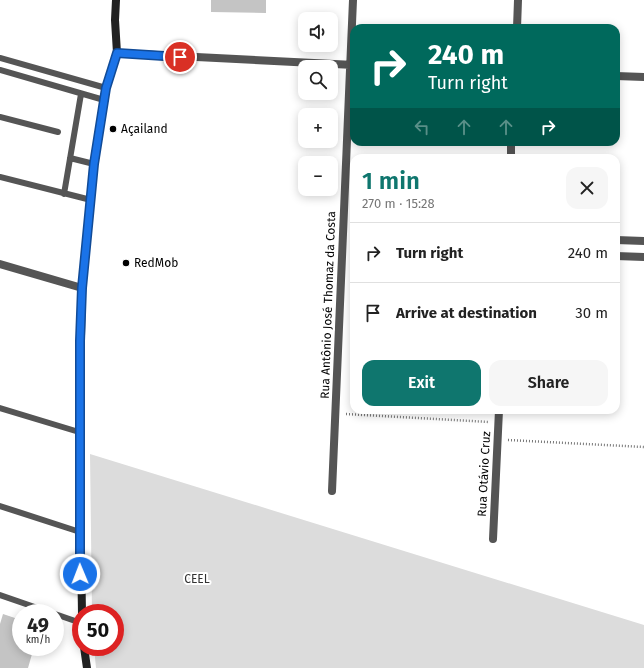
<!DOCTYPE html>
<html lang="en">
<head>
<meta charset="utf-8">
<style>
  body { margin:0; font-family:"Fira Sans",sans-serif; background:#f6f6f6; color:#222; height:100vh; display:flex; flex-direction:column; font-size:15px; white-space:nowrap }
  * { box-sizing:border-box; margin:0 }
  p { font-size:13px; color:#767676 }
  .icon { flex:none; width:22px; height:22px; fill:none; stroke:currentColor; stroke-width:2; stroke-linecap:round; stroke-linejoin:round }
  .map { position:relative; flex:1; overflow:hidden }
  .drawer { position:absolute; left:350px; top:154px; width:270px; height:260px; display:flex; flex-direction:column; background:#fff; border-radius:12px; box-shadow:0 2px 10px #0003 }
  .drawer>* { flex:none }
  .guide { position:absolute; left:350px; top:24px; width:270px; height:122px; border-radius:12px; box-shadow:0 2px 10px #0003; background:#00695c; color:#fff; overflow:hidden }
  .tools { position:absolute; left:298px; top:12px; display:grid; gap:8px }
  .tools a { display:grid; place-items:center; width:40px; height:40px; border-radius:8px; background:#fff; box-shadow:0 2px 10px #0003; font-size:20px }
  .speed { position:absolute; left:12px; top:604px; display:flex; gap:8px; font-size:20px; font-weight:700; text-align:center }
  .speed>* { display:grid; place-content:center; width:52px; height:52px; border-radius:50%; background:#fff; box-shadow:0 2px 10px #0003; line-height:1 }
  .speed small { font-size:10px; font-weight:400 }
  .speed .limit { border:6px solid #d22; background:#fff; color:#111 }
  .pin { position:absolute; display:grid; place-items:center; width:34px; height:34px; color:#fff; margin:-17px; border:2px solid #fff; border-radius:50%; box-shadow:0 1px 4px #0007 }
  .me { position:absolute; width:44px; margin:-22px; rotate:359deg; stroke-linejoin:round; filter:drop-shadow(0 0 3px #0008) }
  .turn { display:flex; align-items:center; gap:14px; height:84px; padding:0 12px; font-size:18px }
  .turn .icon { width:52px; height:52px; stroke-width:2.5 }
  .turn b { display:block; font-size:28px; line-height:34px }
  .lanes { display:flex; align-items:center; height:38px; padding:0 12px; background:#0003; justify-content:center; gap:20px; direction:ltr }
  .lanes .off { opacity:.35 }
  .round { display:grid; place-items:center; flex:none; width:42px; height:42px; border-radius:12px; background:#f6f6f6 }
  .head { display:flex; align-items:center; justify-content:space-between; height:68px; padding:0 12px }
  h1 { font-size:24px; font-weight:600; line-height:30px; color:#0f766e }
  .primary-button { display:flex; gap:8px; margin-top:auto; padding:8px 12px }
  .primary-button a { flex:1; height:46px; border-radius:12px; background:#0f766e; color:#fff; font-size:16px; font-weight:600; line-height:46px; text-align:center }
  .primary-button a+a { background:#f6f6f6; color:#222 }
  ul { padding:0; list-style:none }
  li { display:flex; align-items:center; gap:12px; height:60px; padding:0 12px; border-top:1px solid #e0e0e0 }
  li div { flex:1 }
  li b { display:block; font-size:15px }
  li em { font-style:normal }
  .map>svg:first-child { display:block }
  .green { fill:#dcdcdc }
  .building { fill:#c4c4c4 }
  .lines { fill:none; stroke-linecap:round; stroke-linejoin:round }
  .path { stroke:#777; stroke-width:2.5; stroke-dasharray:1 2; stroke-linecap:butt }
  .service { stroke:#555; stroke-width:6 }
  .minor { stroke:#555; stroke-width:8 }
  .secondary { stroke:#222; stroke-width:8 }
  .route-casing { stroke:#114b97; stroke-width:10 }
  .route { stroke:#1a73e8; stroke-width:7 }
  .poi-dot { fill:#000; stroke:#fff; stroke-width:1.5 }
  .labels { text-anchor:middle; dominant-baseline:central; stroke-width:4; stroke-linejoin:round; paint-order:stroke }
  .poi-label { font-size:12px; fill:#000; stroke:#fff; text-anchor:start }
  .street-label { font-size:12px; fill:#000; stroke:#fff }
  .park-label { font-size:12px; fill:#333; stroke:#fff }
</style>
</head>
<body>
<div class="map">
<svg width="644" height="668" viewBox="0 0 644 668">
  <rect width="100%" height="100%" fill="#fff"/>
  <path class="green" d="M90 454 644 625V668H96L94 647H115V613H92Z"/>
  <path class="building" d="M211 0H266V13L211 12Z
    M3 614 21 620V647H34L28 668H0V624Z"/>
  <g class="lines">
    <path class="path" d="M346 414 489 422
      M508 440 644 447"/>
    <path class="service" d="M0 58 106 88
      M0 70 104 100
      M0 117 58 132
      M70 158 94 164
      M0 177 91 200
      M64 194 81 94
      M0 408 79 432
      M0 506 80 532
      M0 595 52 613
      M55 614 81 623"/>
    <path class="minor" d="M517 28 518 0
      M117 53 354 65
      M616 76 644 77
      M511 158V142
      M616 240 644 241
      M616 256 644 257
      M0 264 82 288
      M332 491 353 0
      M493 539 499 410"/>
    <path class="secondary" d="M82 613 79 432 82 288 94 164 106 88 117 53 115 20 116 0
      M84 647 87 668"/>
  </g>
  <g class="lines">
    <g class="route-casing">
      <path id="route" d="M80 574V341L82 288 94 164 106 88 117 53 180 57"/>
    </g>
    <use href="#route" class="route"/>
  </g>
  <g class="poi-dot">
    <circle cx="113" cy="129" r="4"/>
    <circle cx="126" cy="263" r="4"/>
  </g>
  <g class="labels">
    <g class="poi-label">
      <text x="121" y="129">Açailand</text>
      <text x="134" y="263">RedMob</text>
    </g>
    <g class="street-label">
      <text transform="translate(328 305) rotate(-88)">Rua Antônio José Thomaz da Costa</text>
      <text transform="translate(484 474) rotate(-87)">Rua Otávio Cruz</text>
    </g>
    <g class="park-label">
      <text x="197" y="579">CEEL</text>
    </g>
  </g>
</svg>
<div class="tools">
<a><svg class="icon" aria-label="sound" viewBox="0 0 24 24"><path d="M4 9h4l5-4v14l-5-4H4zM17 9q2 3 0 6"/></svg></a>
<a><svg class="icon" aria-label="search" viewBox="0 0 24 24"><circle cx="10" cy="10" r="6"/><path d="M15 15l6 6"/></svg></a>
<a>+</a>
<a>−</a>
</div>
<div class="speed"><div>49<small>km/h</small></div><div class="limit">50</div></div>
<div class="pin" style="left:180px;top:57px;background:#d93025"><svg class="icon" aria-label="arrive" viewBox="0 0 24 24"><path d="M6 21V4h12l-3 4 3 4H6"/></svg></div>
<svg class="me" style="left:80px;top:574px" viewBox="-20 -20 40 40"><circle r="17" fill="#1a73e8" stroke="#fff" stroke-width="3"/><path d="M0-11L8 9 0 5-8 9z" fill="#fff"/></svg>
<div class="guide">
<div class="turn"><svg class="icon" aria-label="right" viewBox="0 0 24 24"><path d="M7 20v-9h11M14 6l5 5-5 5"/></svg><div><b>240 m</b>Turn right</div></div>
<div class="lanes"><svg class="icon off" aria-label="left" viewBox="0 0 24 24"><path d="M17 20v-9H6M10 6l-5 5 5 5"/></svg><svg class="icon off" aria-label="ahead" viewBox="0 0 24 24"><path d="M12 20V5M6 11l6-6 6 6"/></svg><svg class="icon off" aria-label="ahead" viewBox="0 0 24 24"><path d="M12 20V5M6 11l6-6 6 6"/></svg><svg class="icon" aria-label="right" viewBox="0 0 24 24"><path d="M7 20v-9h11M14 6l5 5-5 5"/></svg></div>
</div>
<section class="drawer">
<div class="head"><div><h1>1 min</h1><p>270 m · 15:28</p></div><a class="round"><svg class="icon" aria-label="close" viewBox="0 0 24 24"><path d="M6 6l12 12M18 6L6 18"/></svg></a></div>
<ul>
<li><svg class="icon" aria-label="right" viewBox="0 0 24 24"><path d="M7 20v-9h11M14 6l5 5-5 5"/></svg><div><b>Turn right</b></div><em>240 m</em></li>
<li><svg class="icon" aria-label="arrive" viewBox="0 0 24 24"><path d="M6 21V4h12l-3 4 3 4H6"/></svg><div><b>Arrive at destination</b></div><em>30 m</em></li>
</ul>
<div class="primary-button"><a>Exit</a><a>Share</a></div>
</section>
</div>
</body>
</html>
